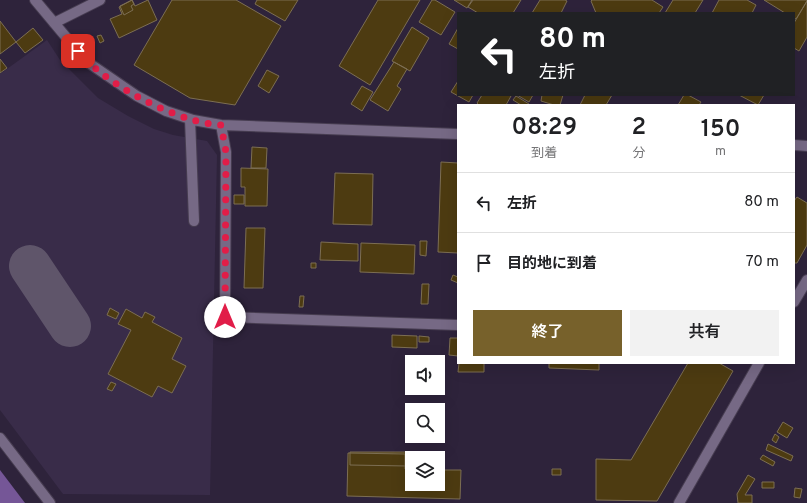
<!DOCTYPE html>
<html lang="ja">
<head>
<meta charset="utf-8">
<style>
  body { margin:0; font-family:Overpass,"Noto Sans JP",sans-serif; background:#f2f2f2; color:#202124; height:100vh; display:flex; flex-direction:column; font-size:15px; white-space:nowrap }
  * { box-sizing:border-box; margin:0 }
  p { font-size:13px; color:#757577 }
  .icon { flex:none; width:22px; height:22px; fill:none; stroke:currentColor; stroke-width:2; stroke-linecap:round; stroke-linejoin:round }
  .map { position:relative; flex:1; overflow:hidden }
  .side { position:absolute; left:457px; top:104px; width:338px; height:260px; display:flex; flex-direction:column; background:#fff; border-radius:0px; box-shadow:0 4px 16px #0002 }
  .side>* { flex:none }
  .banner { position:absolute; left:457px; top:12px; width:338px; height:84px; border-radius:0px; box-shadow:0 4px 16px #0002; background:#202124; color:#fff; overflow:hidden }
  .buttons { position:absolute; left:405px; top:355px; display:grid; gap:8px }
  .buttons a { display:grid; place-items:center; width:40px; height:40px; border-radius:0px; background:#fff; box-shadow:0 4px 16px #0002; font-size:20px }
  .pin { position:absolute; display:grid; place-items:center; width:34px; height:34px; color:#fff; margin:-17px; border-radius:8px; box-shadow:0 2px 6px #0006 }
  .me { position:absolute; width:44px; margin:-22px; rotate:0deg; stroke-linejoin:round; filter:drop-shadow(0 0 3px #0008) }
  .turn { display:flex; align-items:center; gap:14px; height:84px; padding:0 16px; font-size:18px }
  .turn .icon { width:52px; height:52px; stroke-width:2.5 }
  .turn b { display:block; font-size:28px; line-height:34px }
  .eta { display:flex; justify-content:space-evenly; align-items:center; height:68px; text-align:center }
  .eta b { font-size:24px; font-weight:600; line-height:28px }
  .cta { display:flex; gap:8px; margin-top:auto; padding:8px 16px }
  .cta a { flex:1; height:46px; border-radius:0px; background:#77612b; color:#fff; font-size:16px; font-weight:600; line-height:46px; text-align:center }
  .cta a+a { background:#f2f2f2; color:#202124 }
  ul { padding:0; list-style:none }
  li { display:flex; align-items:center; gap:12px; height:60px; padding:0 16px; border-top:1px solid #e0e0e0 }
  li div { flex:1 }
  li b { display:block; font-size:15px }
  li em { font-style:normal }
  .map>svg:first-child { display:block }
  .built { fill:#392c49 }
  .water { fill:#755697 }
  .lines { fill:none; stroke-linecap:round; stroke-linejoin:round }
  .taxiway { stroke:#5f556a; stroke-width:42 }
  .building { fill:#4d3b11; stroke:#7c6e53 }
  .minor-casing { stroke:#473d51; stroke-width:12 }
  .minor { stroke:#766985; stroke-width:10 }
  .route { stroke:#e11d48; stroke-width:7; stroke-dasharray:0 12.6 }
</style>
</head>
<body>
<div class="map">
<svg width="807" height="503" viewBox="0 0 807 503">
  <rect width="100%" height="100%" fill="#2e233b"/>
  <path class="built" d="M47 40 60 60 98 98 128 116 154 129 173 135 207 141 217 155 210 495 63 494 0 410V74Z"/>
  <path class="water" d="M0 470 25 503H0Z"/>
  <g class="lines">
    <path class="taxiway" d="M30 266 70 326"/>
  </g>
  <path class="building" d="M132 0 135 6 148 0 157 20 119 38 110 19 122 14 119 7Z
    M132 0 134 4 131 6 133 10 124 15 120 6Z
    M172 0H236L281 26 235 105 190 98 134 65Z
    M257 0H298L285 21 255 4Z
    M378 0H420L370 85 339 66Z
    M432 0H435L455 12 441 35 419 22Z
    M454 0H472L467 8Z
    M473 0H521L513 13H478L468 7Z
    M540 0H565L567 1 561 13H532Z
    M592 0H652L663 7 659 13H596L591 1Z
    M673 0H703L695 13H665Z
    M719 0H747L756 5 752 13H712Z
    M764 0H807V1L796 19 794 18V13H785Z
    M807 1V37L799 51 794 48V23Z
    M0 21 16 42 0 54Z
    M412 27 429 38 410 71 392 61Z
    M33 28 43 40 25 53 16 42Z
    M458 28V49L449 44Z
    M101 35 104 41 100 43 97 36Z
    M0 59 7 68 0 73Z
    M394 62 407 69 397 86 401 89 388 111 370 100Z
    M267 70 279 76 269 93 258 86Z
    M458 81V95H473L469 102 451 92Z
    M362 86 373 92 362 111 351 104Z
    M482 95H509L511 96 506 105H479L477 103Z
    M517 95H533L529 102Z
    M542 95H563L560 105H554L541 101Z
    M585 95H612L606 105H580Z
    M684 95H688L701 102 699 105H678Z
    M739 95H764L758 105Z
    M516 96 529 104 528 105H521L513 100Z
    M252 147 267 148 266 168H251Z
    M441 162 458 163V253L438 252Z
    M241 168 268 169 267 206H245V187H241Z
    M335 173 373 174 372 225 333 224Z
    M234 195H244V204H234Z
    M797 197 807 203V245L797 263H794V201Z
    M246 228H265L263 288H244Z
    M420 241H427L426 256 420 255Z
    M321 242 358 244V261L320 260Z
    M361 243 415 245 414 274 360 272Z
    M311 263H316V268H311Z
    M453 275 458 277V283L451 280Z
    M422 284H429L428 304H421Z
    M300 296H304L303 307H299Z
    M110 308 119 313 116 319 107 315Z
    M126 309 142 318 145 312 155 317 152 322 182 338 172 359 186 366 172 393 158 386 152 397 108 374 131 330 118 324Z
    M392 335 417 336V348L392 347Z
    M419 336 429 337V342H419Z
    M450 338H458V356L449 355Z
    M459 363H484V372H458Z
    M549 363H599V370L549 368Z
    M688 363H719L733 371 657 501 596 500V459L631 460Z
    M111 382 116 384 112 391 107 389Z
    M783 422 793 428 787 438 777 432Z
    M775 434 779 437 776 443 772 440Z
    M768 444 793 456 791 461 766 450Z
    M350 452H407V466L350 465Z
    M348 453 405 454V469H412V484H438V470H461L460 499 347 496Z
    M763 455 775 462 773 466 760 459Z
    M552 469H561V475H552Z
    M748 475 755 479 745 495H752V503H738L737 494Z
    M762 482H774V488H762Z
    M795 488 802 489 800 498 794 497Z"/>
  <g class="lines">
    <g class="minor-casing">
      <path id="minor" d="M35 0 86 61 137 96 166 111 193 120 221 125 458 134
        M54 23 100 0
        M190 119 194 221
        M221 125 226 152 225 317 458 325
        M794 145 807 146
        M794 302 807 280
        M0 438 50 503
        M679 503 759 363"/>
    </g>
    <use href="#minor" class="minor"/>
  </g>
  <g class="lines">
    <path class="route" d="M78 51C104 82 155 109 193 120 202 123 212 124 221 125L226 152 225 317"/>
  </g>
</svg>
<div class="buttons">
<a><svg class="icon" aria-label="sound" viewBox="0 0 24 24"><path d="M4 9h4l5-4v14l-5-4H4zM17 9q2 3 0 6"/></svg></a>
<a><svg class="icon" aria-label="search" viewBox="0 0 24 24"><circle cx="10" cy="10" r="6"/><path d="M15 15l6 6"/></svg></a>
<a><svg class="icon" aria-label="layers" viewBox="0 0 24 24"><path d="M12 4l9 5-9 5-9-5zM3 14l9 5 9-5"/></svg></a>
</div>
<div class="pin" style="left:78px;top:51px;background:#d93025"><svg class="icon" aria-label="arrive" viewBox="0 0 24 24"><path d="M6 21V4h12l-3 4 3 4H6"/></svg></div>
<svg class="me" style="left:225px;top:317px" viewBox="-20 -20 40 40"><circle r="19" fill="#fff"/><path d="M0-13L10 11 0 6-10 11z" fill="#e11d48"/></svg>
<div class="banner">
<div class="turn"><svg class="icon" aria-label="left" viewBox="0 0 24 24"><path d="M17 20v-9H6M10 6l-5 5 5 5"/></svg><div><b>80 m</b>左折</div></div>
</div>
<section class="side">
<div class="eta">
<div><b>08:29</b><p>到着</p></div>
<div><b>2</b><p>分</p></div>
<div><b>150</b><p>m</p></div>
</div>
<ul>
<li><svg class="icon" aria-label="left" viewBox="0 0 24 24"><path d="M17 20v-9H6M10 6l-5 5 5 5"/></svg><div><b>左折</b></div><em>80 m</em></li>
<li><svg class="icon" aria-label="arrive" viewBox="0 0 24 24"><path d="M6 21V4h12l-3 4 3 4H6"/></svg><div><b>目的地に到着</b></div><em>70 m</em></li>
</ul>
<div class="cta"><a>終了</a><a>共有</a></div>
</section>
</div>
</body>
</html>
